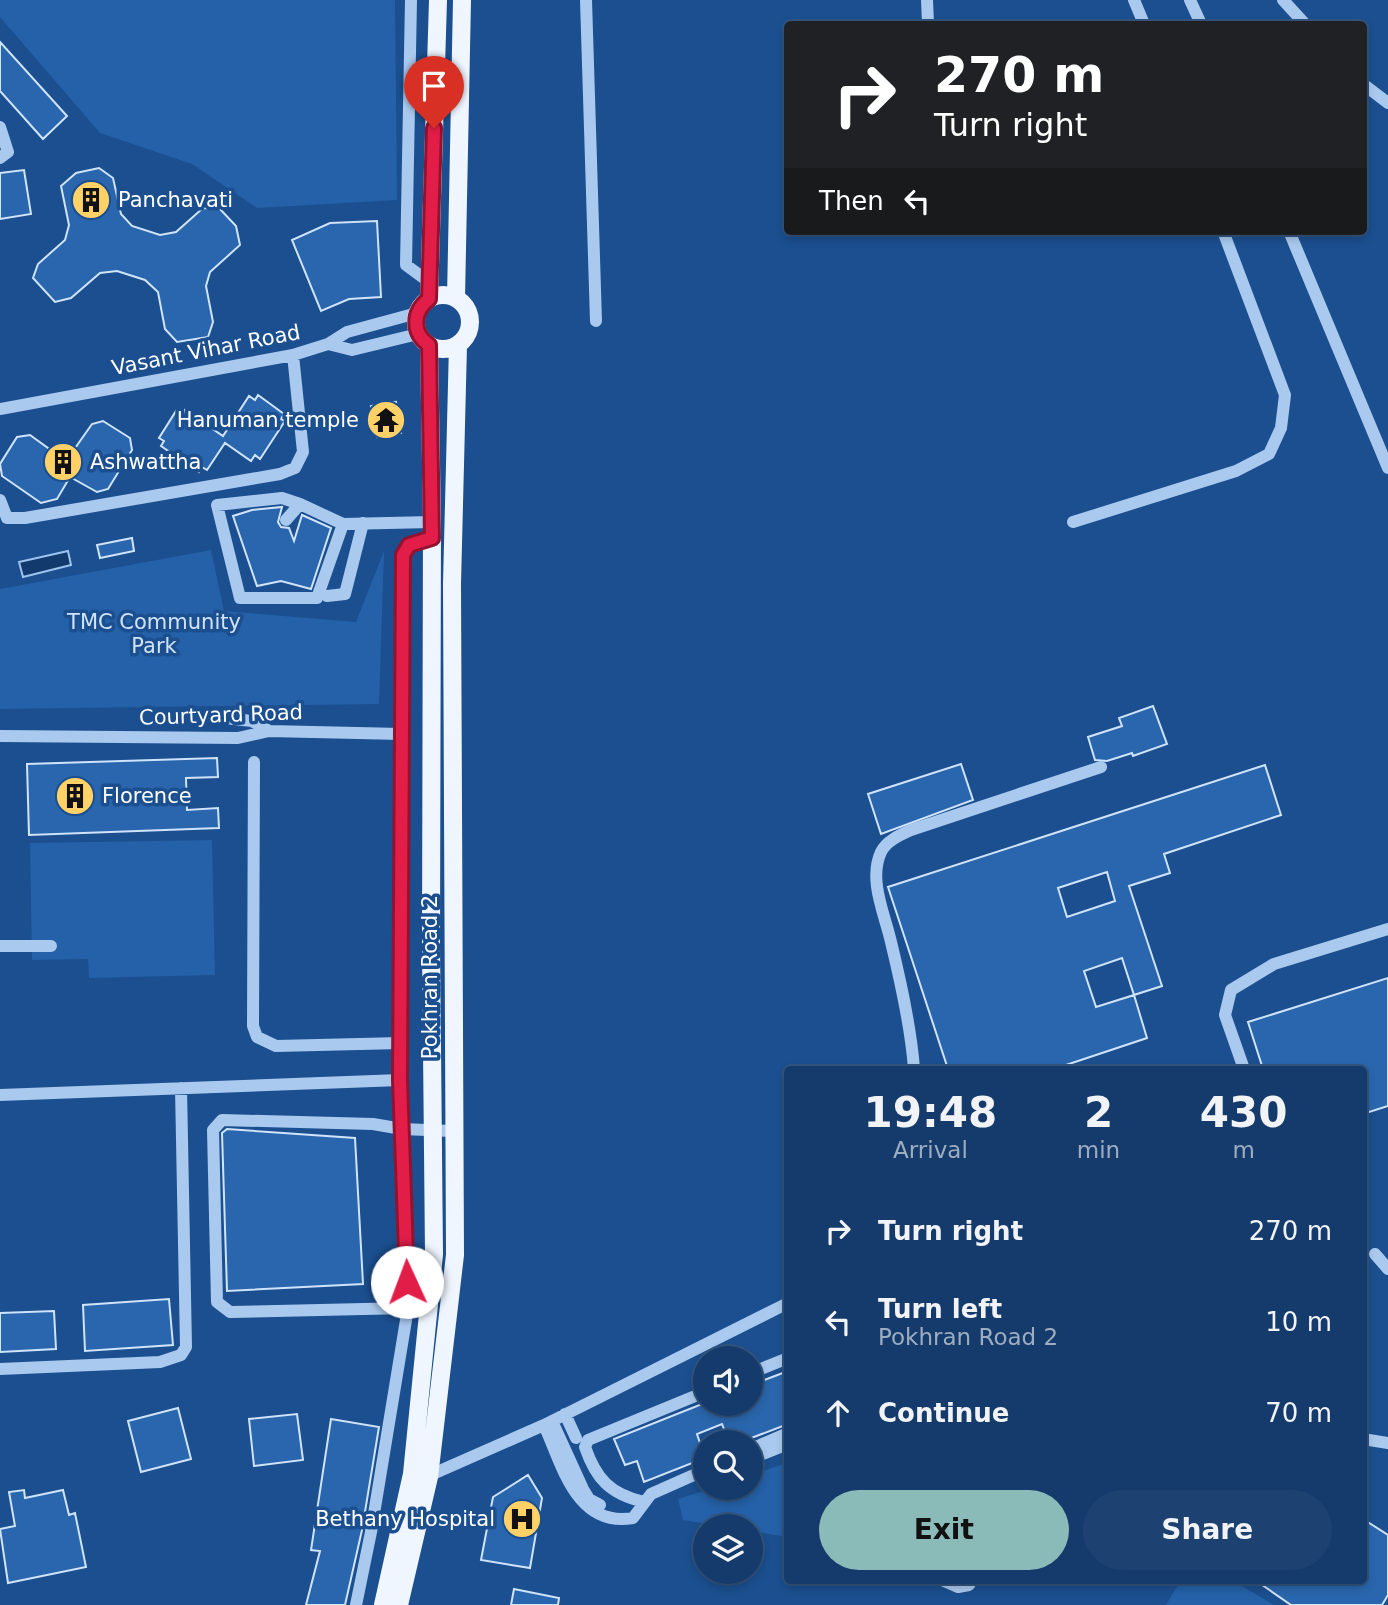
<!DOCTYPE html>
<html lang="en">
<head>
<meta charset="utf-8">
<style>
  body { margin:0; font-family:"DejaVu Sans",sans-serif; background:#1d4271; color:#f1f3f6; height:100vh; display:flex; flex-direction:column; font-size:26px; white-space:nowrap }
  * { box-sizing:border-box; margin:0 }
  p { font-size:23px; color:#9dadc1 }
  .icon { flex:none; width:38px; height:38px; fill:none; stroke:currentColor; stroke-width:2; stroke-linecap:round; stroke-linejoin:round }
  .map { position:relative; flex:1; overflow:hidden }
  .panel { position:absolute; left:784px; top:1066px; width:583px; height:518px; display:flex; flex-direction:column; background:#143b6b; border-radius:7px; box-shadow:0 4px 10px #0003,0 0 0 2px #33557e }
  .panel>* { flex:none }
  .guide { position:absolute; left:784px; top:21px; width:583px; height:214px; border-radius:7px; box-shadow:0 4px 10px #0003,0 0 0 2px #33557e; background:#202124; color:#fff; overflow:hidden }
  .controls { position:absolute; left:693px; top:1346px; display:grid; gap:14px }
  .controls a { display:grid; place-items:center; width:70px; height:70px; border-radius:50%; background:#143b6b; box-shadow:0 4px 10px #0003,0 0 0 2px #33557e; font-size:35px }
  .pin { position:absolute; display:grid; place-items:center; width:60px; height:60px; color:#fff; margin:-72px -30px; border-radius:50% 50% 50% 0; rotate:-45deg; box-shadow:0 0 7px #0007 }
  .pin .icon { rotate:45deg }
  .me { position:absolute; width:77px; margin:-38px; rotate:358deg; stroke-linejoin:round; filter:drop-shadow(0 0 5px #0008) }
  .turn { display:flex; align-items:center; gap:24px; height:147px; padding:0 35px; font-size:32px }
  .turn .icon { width:91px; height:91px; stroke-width:2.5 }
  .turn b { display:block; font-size:49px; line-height:60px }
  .then { display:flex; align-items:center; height:66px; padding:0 35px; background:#0003; gap:14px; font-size:26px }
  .eta { display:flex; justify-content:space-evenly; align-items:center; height:119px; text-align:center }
  .eta b { font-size:42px; font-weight:600; line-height:49px }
  .button { display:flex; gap:14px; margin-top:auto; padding:14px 35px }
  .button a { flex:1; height:80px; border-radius:42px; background:#8bbbb9; color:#111; font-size:28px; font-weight:600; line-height:80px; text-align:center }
  .button a+a { background:#1d4271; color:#f1f3f6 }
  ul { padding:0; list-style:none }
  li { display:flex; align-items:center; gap:21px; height:91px; padding:0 35px }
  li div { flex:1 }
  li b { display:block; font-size:26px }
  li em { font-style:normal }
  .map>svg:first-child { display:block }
  .green { fill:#2461a8 }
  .water { fill:#123a6d; stroke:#9cc4f0; stroke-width:2 }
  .building { fill:#2a66ad; stroke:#cfe3fa; stroke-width:2; fill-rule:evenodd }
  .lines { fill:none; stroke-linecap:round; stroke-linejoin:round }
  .minor { stroke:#a9c9ee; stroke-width:12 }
  .major { stroke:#f0f6ff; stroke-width:18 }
  .route-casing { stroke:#92132f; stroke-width:18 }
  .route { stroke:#e11d48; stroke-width:12 }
  .labels { text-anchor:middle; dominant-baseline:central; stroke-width:7; stroke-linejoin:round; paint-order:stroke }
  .poi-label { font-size:21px; fill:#fff; stroke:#1b4f8f; text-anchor:start }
  .street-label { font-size:21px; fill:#fff; stroke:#1b4f8f }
  .park-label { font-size:21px; fill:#cfe3fa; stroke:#1b4f8f }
</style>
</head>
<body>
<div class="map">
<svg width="1388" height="1605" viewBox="0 0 1388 1605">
  <rect width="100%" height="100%" fill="#1b4f8f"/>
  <path class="green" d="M0 0H395L397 200 257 208 192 164 100 133 0 17Z
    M211 550 224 611 356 622 384 551 379 704 0 709V589Z
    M212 840 215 975 89 978 88 959 32 960 30 843Z
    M787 1463V1537L751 1531V1526H720L683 1520 678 1499 713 1488H751V1475Z
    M1181 1580H1232L1274 1605H1166Z"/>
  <path class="water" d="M68 551 71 565 23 577 19 562Z"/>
  <path class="building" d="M0 42 67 116 43 139 0 91Z
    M99 168 113 178 121 214 132 226 160 235 176 232 203 208 220 209 236 226 240 245 210 272 206 286 213 322 208 337 177 342 165 329 158 292 145 280 117 271 100 273 71 298 55 302 33 278 38 264 65 240 69 225 61 186 76 173Z
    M24 170 31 214 0 219V173Z
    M377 221 381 297 349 299 321 311 292 240 330 223Z
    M258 395 284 414 281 419 285 421 260 459 255 455 251 461 225 443 207 470 202 467 199 472 161 446 164 441 159 438 176 411 182 415 185 410 223 436 249 396 255 400Z
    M396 402 401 433 377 437 371 406Z
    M103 421 130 438 132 450 108 489 97 492 70 477 57 499 41 503 2 476 0 464 17 437 30 435 66 461 92 424Z
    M282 507 278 522 281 527 289 528 294 541 302 515 331 528 311 589 281 581 257 586 233 516 252 510Z
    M132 538 134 551 100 558 97 545Z
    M1153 706 1167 744 1133 756 1132 753 1107 761 1095 760 1088 737 1122 726 1119 718Z
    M217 758 218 777 186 778 187 810 218 808 219 828 29 835 27 764Z
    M961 764 973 800 881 834 868 794Z
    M1265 765 1281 815 1164 854 1170 873 1129 886 1162 986 1134 995 1147 1038 1054 1069H948L888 887ZM1107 872 1115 901 1067 917 1058 888ZM1122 958 1134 995 1096 1007 1084 971Z
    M1388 978V1106L1363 1114V1069H1263L1248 1022Z
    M227 1129 355 1138 363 1284 227 1291 222 1133Z
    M169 1299 173 1345 85 1351 83 1305Z
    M54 1311 56 1349 0 1352V1313Z
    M788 1371V1424L741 1442H729L722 1424 697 1434 705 1458 644 1482 637 1461 625 1465 614 1439 702 1404H751V1385Z
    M178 1408 191 1459 141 1472 128 1421Z
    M297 1414 303 1460 254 1466 249 1419Z
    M331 1419 379 1427 362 1530 345 1605H306L320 1551 311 1550Z
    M528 1475 542 1498 530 1568 481 1560 493 1497Z
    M24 1490 25 1498 63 1490 69 1515 75 1513 86 1567 8 1583 0 1529 15 1526 9 1492Z
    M1363 1519 1388 1535V1595L1382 1605H1291L1255 1580H1363Z
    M514 1589 559 1598 558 1605H511Z"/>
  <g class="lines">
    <path class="minor" d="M411 0 406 265 429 282
      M586 0 596 321
      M927 0 928 24
      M1134 0 1144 24
      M1190 0 1201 24
      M1283 0 1305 24
      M1363 84 1388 103
      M0 127 8 152 0 158
      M1289 231 1388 468
      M328 344 347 332 417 313
      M0 409 293 355 328 344 352 350 418 334
      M0 500 7 518H25L280 474 295 468 303 452 293 355
      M300 504 282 498 217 505 240 598H317L343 524
      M286 520 300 504 343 524 432 522
      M1073 522 1236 471 1269 454 1281 428 1285 395 1223 231
      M327 596 345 594 363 523
      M225 718 252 721 269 731
      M0 736 238 738 269 731 401 734
      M254 762 253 1026 257 1037 276 1046 401 1043
      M0 946H51
      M914 1069C911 1027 901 983 891 942 885 915 868 880 881 852 886 841 900 835 911 830L1101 767
      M1244 1069 1225 1015 1231 990 1274 964 1388 929
      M0 1095 400 1080
      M1375 1254 1388 1269
      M408 1308 230 1312 217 1302 213 1130 222 1120 373 1124 402 1129 452 1131
      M0 1369 160 1362 181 1355 186 1347 181 1088
      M751 1373 788 1358
      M565 1414 576 1438
      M552 1421 583 1489 589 1499 600 1505
      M544 1425C562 1464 576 1528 633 1518L651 1494 705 1470
      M1363 1439 1388 1443
      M751 1449 788 1433
      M751 1451 758 1456 788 1444
      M426 1477 544 1425 788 1303
      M644 1502C610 1494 596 1479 585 1447L588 1440 705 1392
      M942 1580 958 1587 969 1585 972 1580
      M356 1605 371 1532 408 1308 400 1080 403 555 409 545 432 538"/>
    <path class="major" d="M416 322a27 27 0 1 1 54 0a27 27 0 1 1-54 0Z
      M456 298 462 0
      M429 299 438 0
      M383 1605 412 1474 434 1254 431 945 432 522 429 345
      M399 1605 429 1477 455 1255 452 584 458 345"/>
  </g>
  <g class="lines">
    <g class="route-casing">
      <path id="route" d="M407 1282 400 1080 403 555 409 545 432 538 429 345C412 333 412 312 429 299L434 128"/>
    </g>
    <use href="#route" class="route"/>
  </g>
  <defs>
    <g id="building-disc" transform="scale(2.0125)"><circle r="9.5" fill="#ffd166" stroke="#1b4f8f"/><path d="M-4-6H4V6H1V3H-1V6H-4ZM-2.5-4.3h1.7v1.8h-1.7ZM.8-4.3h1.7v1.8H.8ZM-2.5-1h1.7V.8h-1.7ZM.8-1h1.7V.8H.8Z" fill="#111"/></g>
    <g id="temple-disc" transform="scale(2.0125)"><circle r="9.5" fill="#ffd166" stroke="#1b4f8f"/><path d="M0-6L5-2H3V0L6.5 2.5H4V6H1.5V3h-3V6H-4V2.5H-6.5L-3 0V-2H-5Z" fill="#111"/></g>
    <g id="hospital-disc" transform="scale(2.0125)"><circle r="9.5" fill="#ffd166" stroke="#1b4f8f"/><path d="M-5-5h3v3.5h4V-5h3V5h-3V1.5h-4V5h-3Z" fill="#111"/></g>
  </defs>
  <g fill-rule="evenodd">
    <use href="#building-disc" x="91" y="200"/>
    <use href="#temple-disc" x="386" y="420"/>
    <use href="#building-disc" x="63" y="462"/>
    <use href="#building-disc" x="75" y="796"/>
    <use href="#hospital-disc" x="522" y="1519"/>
  </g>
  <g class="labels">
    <g class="poi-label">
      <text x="118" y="200">Panchavati</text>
      <text x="359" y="420" text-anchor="end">Hanuman temple</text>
      <text x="90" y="462">Ashwattha</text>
      <text x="102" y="796">Florence</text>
      <text x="495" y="1519" text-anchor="end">Bethany Hospital</text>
    </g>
    <g class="street-label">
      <text transform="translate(206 350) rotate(-11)">Vasant Vihar Road</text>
      <text transform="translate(221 715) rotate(-2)">Courtyard Road</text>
      <text transform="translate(430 977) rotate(-90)">Pokhran Road 2</text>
    </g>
    <g class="park-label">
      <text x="154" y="622">TMC Community<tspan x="154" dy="24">Park</tspan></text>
    </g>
  </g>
</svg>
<div class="controls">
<a><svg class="icon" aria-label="sound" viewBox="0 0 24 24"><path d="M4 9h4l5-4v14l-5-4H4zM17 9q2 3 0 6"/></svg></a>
<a><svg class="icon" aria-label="search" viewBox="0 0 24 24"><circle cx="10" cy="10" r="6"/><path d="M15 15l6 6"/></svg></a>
<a><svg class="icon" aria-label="layers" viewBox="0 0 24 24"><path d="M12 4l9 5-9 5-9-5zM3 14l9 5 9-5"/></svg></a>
</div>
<div class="pin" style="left:434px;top:128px;background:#d93025"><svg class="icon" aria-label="arrive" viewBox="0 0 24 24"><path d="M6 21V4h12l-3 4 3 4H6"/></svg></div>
<svg class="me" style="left:407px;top:1282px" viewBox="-20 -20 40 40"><circle r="19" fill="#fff"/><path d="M0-13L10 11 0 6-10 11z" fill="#e11d48"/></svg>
<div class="guide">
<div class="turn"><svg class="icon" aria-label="right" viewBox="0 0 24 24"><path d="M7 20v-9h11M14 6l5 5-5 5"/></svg><div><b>270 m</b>Turn right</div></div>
<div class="then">Then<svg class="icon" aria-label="left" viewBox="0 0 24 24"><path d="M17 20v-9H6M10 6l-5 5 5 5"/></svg></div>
</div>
<section class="panel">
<div class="eta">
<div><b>19:48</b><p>Arrival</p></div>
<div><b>2</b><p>min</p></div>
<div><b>430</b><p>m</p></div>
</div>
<ul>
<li><svg class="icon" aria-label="right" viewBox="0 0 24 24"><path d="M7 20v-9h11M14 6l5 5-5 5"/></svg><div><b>Turn right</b></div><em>270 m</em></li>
<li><svg class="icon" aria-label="left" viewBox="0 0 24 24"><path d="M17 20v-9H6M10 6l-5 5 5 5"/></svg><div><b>Turn left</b><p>Pokhran Road 2</p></div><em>10 m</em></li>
<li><svg class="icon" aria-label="ahead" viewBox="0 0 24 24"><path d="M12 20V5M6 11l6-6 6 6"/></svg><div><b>Continue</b></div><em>70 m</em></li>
</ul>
<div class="button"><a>Exit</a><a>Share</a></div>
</section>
</div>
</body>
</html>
